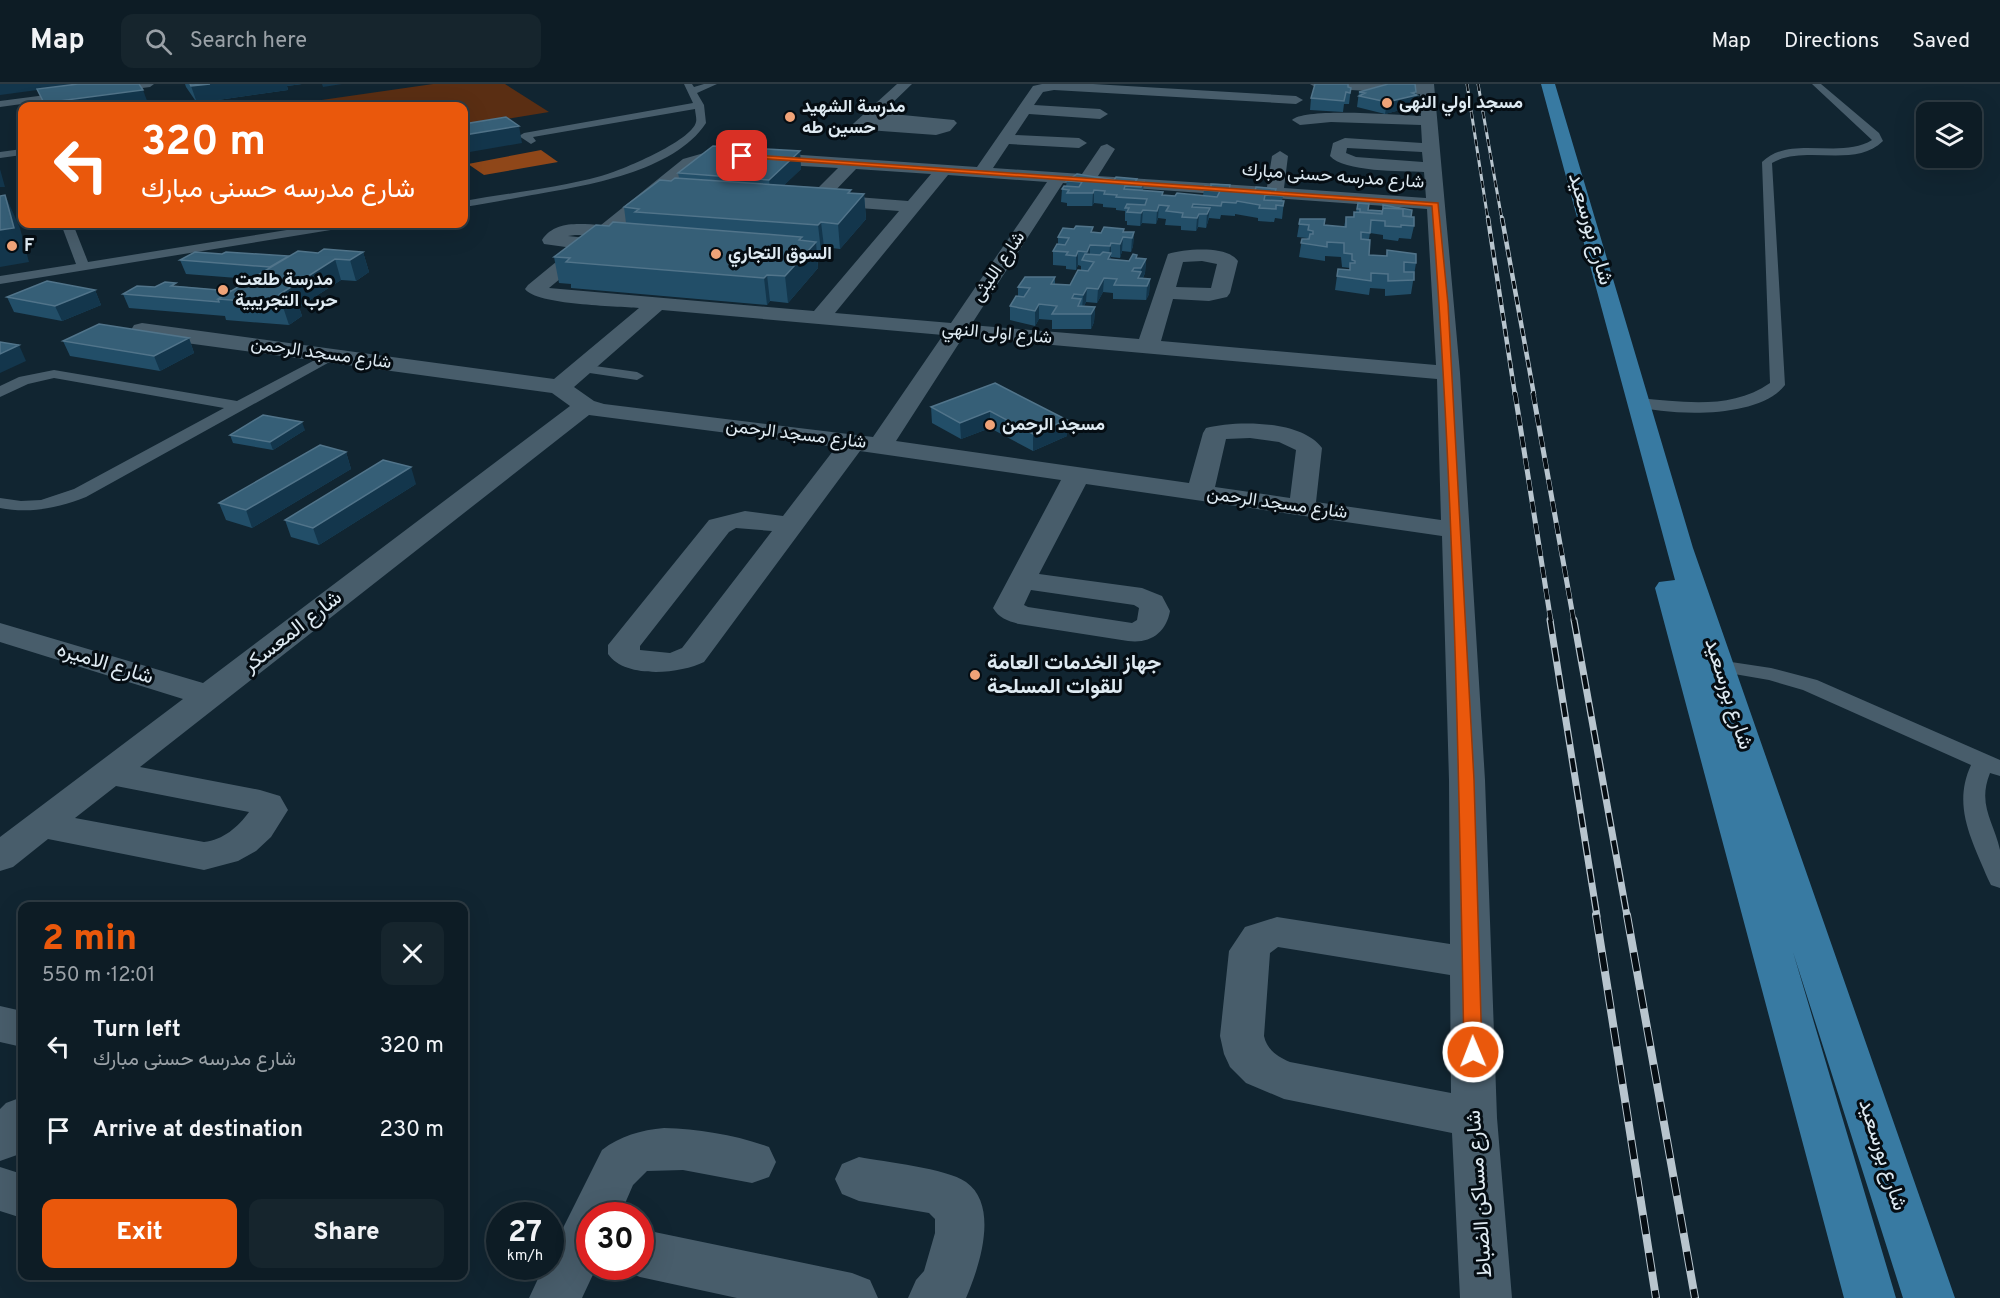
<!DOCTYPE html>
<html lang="en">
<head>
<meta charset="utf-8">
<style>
  body { margin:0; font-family:Overpass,Vazirmatn,sans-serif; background:#16252d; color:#f1f3f6; height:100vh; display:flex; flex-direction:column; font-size:22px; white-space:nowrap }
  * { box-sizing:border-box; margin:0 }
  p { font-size:20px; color:#9aa1a7 }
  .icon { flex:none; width:33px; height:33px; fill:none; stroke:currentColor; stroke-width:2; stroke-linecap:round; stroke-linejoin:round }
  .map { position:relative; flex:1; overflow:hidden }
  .side { position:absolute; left:18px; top:818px; width:450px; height:378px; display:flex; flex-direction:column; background:#0d1c25; border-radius:12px; box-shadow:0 6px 24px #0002,0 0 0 2px #2d3a42 }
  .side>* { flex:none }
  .banner { position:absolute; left:18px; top:18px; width:450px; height:126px; border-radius:12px; box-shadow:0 6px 24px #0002,0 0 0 2px #2d3a42; background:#ea580c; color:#fff; overflow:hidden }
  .tools { position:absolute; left:1916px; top:18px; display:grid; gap:12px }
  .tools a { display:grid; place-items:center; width:66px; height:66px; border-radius:12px; background:#0d1c25; box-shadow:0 6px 24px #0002,0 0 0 2px #2d3a42; font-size:30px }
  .speed { position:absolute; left:486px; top:1118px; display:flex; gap:12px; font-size:30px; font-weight:700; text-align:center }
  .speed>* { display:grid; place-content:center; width:78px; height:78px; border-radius:50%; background:#0d1c25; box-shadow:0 6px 24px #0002,0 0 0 2px #2d3a42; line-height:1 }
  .speed small { font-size:15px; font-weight:400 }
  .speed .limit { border:9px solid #d22; background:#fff; color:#111 }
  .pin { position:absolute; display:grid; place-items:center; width:51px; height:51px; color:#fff; margin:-26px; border-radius:12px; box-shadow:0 3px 9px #0006 }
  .me { position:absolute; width:66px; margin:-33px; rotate:359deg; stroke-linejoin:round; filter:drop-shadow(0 0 4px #0008) }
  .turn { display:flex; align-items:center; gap:21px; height:126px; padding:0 24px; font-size:27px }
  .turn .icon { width:78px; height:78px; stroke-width:2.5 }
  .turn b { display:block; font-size:42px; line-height:51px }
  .round { display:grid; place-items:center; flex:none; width:63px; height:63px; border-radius:12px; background:#16252d }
  .summary { display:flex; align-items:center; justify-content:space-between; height:102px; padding:0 24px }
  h1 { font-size:36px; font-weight:800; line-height:45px; color:#ea580c }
  .button { display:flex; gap:12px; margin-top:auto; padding:12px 24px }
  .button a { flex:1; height:69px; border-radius:12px; background:#ea580c; color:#fff; font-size:24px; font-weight:800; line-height:69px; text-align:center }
  .button a+a { background:#16252d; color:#f1f3f6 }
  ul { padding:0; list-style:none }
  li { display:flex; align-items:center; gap:18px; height:84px; padding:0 24px }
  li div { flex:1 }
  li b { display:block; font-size:22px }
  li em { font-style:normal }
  header { display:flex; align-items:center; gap:36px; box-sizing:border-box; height:84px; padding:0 30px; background:#0d1c25; border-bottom:2px solid #2d3a42 }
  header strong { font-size:28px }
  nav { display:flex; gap:33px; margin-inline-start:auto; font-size:21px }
  .search { width:420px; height:54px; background:#16252d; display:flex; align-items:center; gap:15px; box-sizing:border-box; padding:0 21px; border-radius:12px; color:#9aa1a7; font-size:22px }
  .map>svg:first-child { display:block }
  .green { fill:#5a2e13 }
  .water { fill:#8f4719 }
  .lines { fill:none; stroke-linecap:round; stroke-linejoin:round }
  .lane { fill:#485d6b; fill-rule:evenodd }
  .street { fill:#485d6b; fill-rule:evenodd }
  .primary { fill:#387aa2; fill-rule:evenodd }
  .rail-far4-casing { stroke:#b8c5ce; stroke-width:3 }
  .rail-far3-casing { stroke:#b8c5ce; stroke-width:4.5 }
  .rail-far2-casing { stroke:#b8c5ce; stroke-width:5 }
  .rail-far1-casing { stroke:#b8c5ce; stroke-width:7 }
  .rail-casing { stroke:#b8c5ce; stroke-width:8 }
  .rail-far4 { stroke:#050d13; stroke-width:2; stroke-dasharray:7; stroke-linecap:butt }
  .rail-far3 { stroke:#050d13; stroke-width:3; stroke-dasharray:8; stroke-linecap:butt }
  .rail-far2 { stroke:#050d13; stroke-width:4; stroke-dasharray:11; stroke-linecap:butt }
  .rail-far1 { stroke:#050d13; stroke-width:4.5; stroke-dasharray:14; stroke-linecap:butt }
  .rail { stroke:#050d13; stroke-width:6; stroke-dasharray:19; stroke-linecap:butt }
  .wall { fill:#224e68 }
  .shaded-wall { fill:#13364c }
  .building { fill:#365f77; stroke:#51748a; stroke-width:1.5 }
  .route { fill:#ea580c; stroke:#983908; stroke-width:1.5 }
  .poi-dot { fill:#f0a378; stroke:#050d13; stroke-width:2 }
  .labels { text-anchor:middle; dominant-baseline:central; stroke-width:6; stroke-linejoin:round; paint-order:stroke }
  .far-poi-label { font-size:18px; font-weight:bold; fill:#deeaf2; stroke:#050d13; text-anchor:start }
  .far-street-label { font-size:18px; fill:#deeaf2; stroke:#050d13 }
  .street-label { font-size:21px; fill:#deeaf2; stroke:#050d13 }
  .poi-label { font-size:21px; font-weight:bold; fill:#deeaf2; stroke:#050d13; text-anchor:start }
</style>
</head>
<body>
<header>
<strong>Map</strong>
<div class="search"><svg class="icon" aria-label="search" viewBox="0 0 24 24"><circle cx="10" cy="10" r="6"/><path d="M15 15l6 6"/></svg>Search here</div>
<nav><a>Map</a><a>Directions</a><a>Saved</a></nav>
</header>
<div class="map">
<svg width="2000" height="1214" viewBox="0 0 2000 1214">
  <rect width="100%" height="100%" fill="#112531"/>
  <path class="green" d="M433 0H505L549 28 464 42V22H280Z"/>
  <path class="water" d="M541 66 558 78 484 91 468 80Z"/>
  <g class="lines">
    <path class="lane" d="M129 0H154L150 3 112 8 107 5Z
      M684 0H692L694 3 704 0H717L697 9 704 21 706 39C674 88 585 102 532 111 509 115 486 120 464 123V117C509 109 557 104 601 92 620 87 692 57 696 38 697 35 695 28 695 25L533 53 536 57 531 60 519 52 524 49 693 19Z
      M1812 0H1821L1879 49 1883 57C1855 85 1805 60 1772 79L1785 301C1759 335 1672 332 1634 322L1631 319 1639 314C1684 318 1731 326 1770 299L1762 78C1790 50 1840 76 1872 56Z
      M69 8 74 11 72 13 0 23V17Z
      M22 65V71L0 74V68Z
      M61 140H73L88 178 324 140H349L343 144 0 200V192L76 180Z
      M330 268 337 272 335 275 86 413C58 424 30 430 0 424V414L21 417 41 416 74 405 224 324 54 294 28 300 0 313V302L19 293 54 286 237 317Z
      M581 280 637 288 644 292 637 296 576 287 574 284Z
      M1718 576 1771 584 1817 596 2000 676V692L1990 689C1977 721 1994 738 2000 766 2000 778 2000 792 2000 804L1991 801 1988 795C1972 756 1952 722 1971 681L1803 606 1769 596 1711 586 1708 582 1711 578Z"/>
    <path class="street" d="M897 0H912L882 29 954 36 957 39 950 47 936 51 854 45 851 42 854 39Z
      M1042 0H1093L1296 12 1303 16 1296 20 1054 6 1043 8 1034 21 1100 25 1108 30 1100 35 1029 30 1015 51 1079 54 1087 59 1079 64 1009 60 993 84 1082 90 1101 62 1107 60 1115 65 1098 92 1267 103 1272 72 1280 67 1288 72 1284 104 1426 114 1424 88C1402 87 1343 88 1330 72L1333 59 1345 54 1422 59 1421 41 1331 38 1300 41 1292 36C1304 23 1400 31 1421 32L1420 10 1317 4 1310 0H1434L1460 289 1485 696 1497 1034 1512 1214H1460L1452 1049 1284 1015 1246 999 1230 983 1224 970 1220 952 1229 867 1245 843 1277 833 1450 860 1449 696 1442 452 1086 400 1039 490 1142 504 1162 512 1170 527C1166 549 1150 560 1128 557L1019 540C1008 537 999 534 993 524L1061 396 860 367 704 578C680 590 625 595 608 570V561L709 436 745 427 783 432 836 363 589 331 140 683 260 706 280 712 288 726 271 753 256 767 238 777 204 786 48 755 13 783 0 787V753L183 615 0 558V539L203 599 570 322 552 309 142 253 134 251 131 246 134 241 142 239 554 295 639 224C617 222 536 221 525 205L528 201 573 164 544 160 542 156C555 136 580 140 601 141L683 75 711 67H742L977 83 1033 2ZM1347 64 1422 68 1423 78 1356 73 1346 69ZM712 77 838 84 813 109 816 118 833 122 899 127 814 227 549 204 695 83ZM856 85 931 90 908 117 831 111ZM948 91 1047 98 951 239 835 229ZM1063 99 1427 125 1436 281 1161 257 1173 215 1209 217 1227 213 1230 209 1238 177C1227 161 1185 165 1168 170L1139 255 971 241ZM575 151H589L586 154 568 152ZM1202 177 1217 180 1211 204 1176 203 1183 178ZM662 226 943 251 873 353 604 320 594 317 574 303ZM963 253 1437 295 1441 436 1316 418 1322 364C1302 336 1236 336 1206 344L1203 349 1189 399 896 357ZM1250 354 1279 358 1296 366 1290 414 1215 403 1226 355ZM736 444 772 447 682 564 670 569 640 566V562L729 448ZM1031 506 1134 521 1139 524 1137 536 1132 539 1028 523 1024 521ZM116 702 249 728C238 743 223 756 204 758L75 734ZM1278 863 1450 891 1451 1009 1290 978C1277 972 1267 966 1264 952L1270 869Z
      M0 922 22 927V963L0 958Z
      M22 1013V1064L17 1071 0 1077V1025L6 1019Z
      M664 1044C699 1045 736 1051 769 1063L776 1078 769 1093 752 1099 683 1086 647 1087 633 1101 620 1131H590V1182H597L582 1214H529L544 1182H550V1170L602 1066C620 1052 641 1046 664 1044Z
      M859 1073C885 1078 946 1084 966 1098 1000 1122 979 1184 966 1214H908L916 1196 924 1187 935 1149V1135L929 1129 859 1117 842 1110 835 1095 842 1080Z
      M0 1083 22 1090V1134L0 1127Z
      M640 1145 852 1189 870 1196 878 1214H737L640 1193 622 1186 620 1182H640Z"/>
    <path class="primary" d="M1541 0H1555L1693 464 1955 1214H1903L1793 868 1896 1214H1844L1655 504 1659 498 1675 496Z"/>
    <g class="rail-far4-casing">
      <path id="rail-far4" d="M1467 0 1488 136
        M1478 0 1502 136"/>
    </g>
    <g class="rail-far3-casing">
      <path id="rail-far3" d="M1488 134 1515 311
        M1502 134 1534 311"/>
    </g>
    <g class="rail-far2-casing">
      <path id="rail-far2" d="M1515 309 1551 538
        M1533 309 1574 538"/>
    </g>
    <g class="rail-far1-casing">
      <path id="rail-far1" d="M1550 536 1597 832
        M1574 536 1627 832"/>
    </g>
    <g class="rail-casing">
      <path id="rail" d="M1596 831 1656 1214
        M1627 831 1695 1214"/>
    </g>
    <use href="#rail-far4" class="rail-far4"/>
    <use href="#rail-far3" class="rail-far3"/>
    <use href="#rail-far2" class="rail-far2"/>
    <use href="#rail-far1" class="rail-far1"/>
    <use href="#rail" class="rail"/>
  </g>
  <path class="wall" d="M185 0H302L287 2 288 6 197 19 186 3Z
    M1348 3 1351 4 1349 20H1344L1343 28 1310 26 1311 14Z
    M1359 8 1416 11 1415 22 1385 30 1357 23Z
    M800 67 801 85 784 101 851 106V109L864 110 866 135 840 165 824 163 821 167 817 166 818 184 788 219 770 217 767 221 571 204V200L559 199 554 173 609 142 626 139 624 123 671 97 679 94 678 89Z
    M1137 95V98H1144L1143 107 1163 108V111L1175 112 1203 111 1204 106 1211 103 1230 101V106L1284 108 1282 117H1284L1282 135 1275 134 1274 138 1258 137V134L1235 130V132L1221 131 1220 135 1209 134 1206 144 1198 143 1196 147 1181 146V142L1165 141 1166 135 1158 134 1156 140 1142 139 1140 142 1127 141V137H1125V127L1116 126V124L1103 123V120L1094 119 1092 122H1067V119L1061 118 1062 105 1066 102 1067 97Z
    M1358 119 1368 126 1411 133 1414 142 1411 155 1399 154 1398 157 1383 155V151L1370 149 1369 155V171L1386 172 1387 166 1416 179 1411 210 1385 212V205L1370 204 1369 211 1335 206 1338 185 1349 186 1350 184 1342 183 1341 173 1325 172V177L1299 173 1302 155H1307V154L1297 153 1300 135 1324 141 1344 143 1346 133H1353L1354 128H1356Z
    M1124 145V148H1134L1133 162 1131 168 1122 167 1120 174 1111 173V175L1129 177 1137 171V174L1146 175 1145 189 1143 194 1150 195 1149 210 1146 216 1113 215V209L1103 208 1097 219 1086 218 1084 222 1095 223 1094 238 1091 245H1052V236L1039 235 1035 242 1010 236V222L1018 212V203L1055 193V200L1070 201 1081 186V182L1078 181 1076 186 1066 185V182L1053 181V167L1058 161V153L1093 148 1101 149Z
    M363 168 369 188 356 197 341 196 299 223 302 232 289 241 226 236 225 232 129 224 123 210 155 203 178 202 231 207 250 195 186 190 180 176 289 172 318 169Z
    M95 206 101 221 62 237 14 228 7 213Z
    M189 254 194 269 160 287 70 272 63 257Z
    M995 299 1067 352 1033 367 990 344 961 355 932 339 931 323Z
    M305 346 273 366 233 359 230 351Z
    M346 368 351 385 252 444 226 436 219 419Z
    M416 400 319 461 291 453 285 436Z"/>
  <path class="shaded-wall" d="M0 0H82L0 11Z
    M210 0H302L287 2 288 6 197 19 191 2Z
    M322 0H342L323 3Z
    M143 6 149 22H45L44 19Z
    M1416 8V11H1417L1415 22 1385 30 1387 18Z
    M519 42 522 59 464 69V51Z
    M800 67 801 85 771 114 769 96Z
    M0 85 5 103H0Z
    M851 106 852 124 864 110 866 135 840 165 838 140 848 109Z
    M1094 106V119L1092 122 1093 109Z
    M5 111 20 144 29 178 0 183V146Z
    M1159 121 1158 134 1156 140 1157 127Z
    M1210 124 1208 137 1206 144 1207 130Z
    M1143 126 1142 139 1140 142 1141 129Z
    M1199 130 1198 143 1196 147 1197 134Z
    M821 138 824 163 821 167 818 141Z
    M1134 148 1133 162 1131 168 1132 154Z
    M802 153 803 172 816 158 818 184 788 219 785 192 799 156Z
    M1123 153 1122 167 1120 174V160Z
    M1111 159V170V169V183L1108 175 1109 172 1110 162Z
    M1090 161V175L1086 177 1087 168Z
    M1078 167V181L1076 186V172Z
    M363 168 369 188 356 197 350 176Z
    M335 175 341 196 299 223 302 232 289 241 282 220 280 210Z
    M1146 175 1145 189 1140 199 1138 194 1141 188V184Z
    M767 191 770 217 767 221 764 194Z
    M1104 194 1103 208 1097 219 1098 205Z
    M1150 195 1149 210 1146 216 1147 202Z
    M1087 204 1086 218 1082 226 1083 211Z
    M95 206 101 221 62 237 55 222Z
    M1039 220V235L1035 242V227Z
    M1095 223 1094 238 1091 245V230Z
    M189 254 194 269 160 287 154 272Z
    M19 261 26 277 0 289V270Z
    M990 327V344L961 355 960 339Z
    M1067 336V352L1033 367V350Z
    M302 338 305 346 273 366 270 358Z
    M346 368 351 385 252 444 246 426Z
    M411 383 416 400 319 461 313 444Z"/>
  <path class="building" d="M78 0H139L143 6 44 19 37 5Z
    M190 0H210L191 2Z
    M1315 0H1348V3L1351 4 1350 9 1346 8 1344 17 1311 14Z
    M1388 0H1415L1416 8 1412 9 1417 11 1387 18 1359 12 1365 9 1359 8Z
    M506 33 519 42 464 51V40Z
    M713 62 800 67 769 96 678 89Z
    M1077 90 1114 96 1116 93 1137 95 1135 98H1144L1141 103 1125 102 1124 105 1163 108 1162 111 1175 112 1177 109 1217 113 1220 107 1204 106 1205 102 1211 103V100L1230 101 1229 106 1255 107 1256 103 1276 105 1275 108H1284L1283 112 1265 111 1264 116 1284 117 1283 122 1276 121V125L1259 124 1260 121 1237 117 1236 119 1222 118 1221 122 1193 120 1192 123 1210 124 1207 130H1199L1197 134 1182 133 1183 129 1166 127 1169 122 1159 121 1157 127 1143 126 1141 129 1127 128 1129 124H1125L1127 120 1145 121 1147 115 1116 113 1117 111 1104 110 1105 107 1094 106 1093 109H1067L1069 106 1062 105 1064 102 1079 103 1082 98 1067 97Z
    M675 94 851 106 848 109 864 110 838 140 821 138 818 141 635 128 639 125 624 123 660 96 671 97Z
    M5 111 14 144 0 146V112Z
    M1358 119 1369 120 1368 126 1382 127V130L1360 128V125H1357Z
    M1383 121 1412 126 1411 133 1403 132V125L1383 124Z
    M1383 124 1403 125V132L1414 133V142L1401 141V143L1385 142V137L1371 136 1370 149 1361 148V155L1370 156 1369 171 1387 172V166L1416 170V179L1404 178V188H1414V196L1388 197V190L1371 189V197L1337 192 1338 185 1350 186V179H1355V177L1352 176V170L1344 169V159L1327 158V163L1301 159 1302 155H1309L1310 150H1313V147L1308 146 1309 141 1299 140 1300 135H1325L1324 141 1346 143V133H1354V128L1382 130Z
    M613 138 802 153 799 156 816 158 785 192 767 191 764 194 566 178 570 174 554 173 596 141 609 142Z
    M1076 142 1093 143 1091 148 1101 149 1104 143 1124 145 1123 148H1134L1132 154 1123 153 1120 160 1111 159 1110 162 1090 161 1087 168 1078 167 1076 172 1066 171 1068 168 1053 167 1057 160 1065 161 1069 154 1058 153 1063 144 1074 145Z
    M324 165 363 168 350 176 335 175 280 210 295 211 282 220 218 215 298 167 318 169Z
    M195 168 222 170 226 168 289 172 270 183 180 176Z
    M1103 168 1111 169 1108 175 1129 177 1133 170 1137 171 1136 174 1146 175 1141 184H1134L1132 187 1141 188 1138 194 1150 195 1147 202 1114 201 1117 195 1104 194 1098 205 1087 204 1083 211 1074 210 1072 214 1081 215 1078 222 1095 223 1091 230H1052L1057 222 1039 220 1035 227 1010 222 1016 212 1024 213 1030 204 1018 203 1025 193H1055L1051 200 1070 201 1078 186 1088 187 1094 178 1082 176 1085 170 1100 171Z
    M47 197 95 206 55 222 7 213Z
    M165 198 176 199 171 202 231 207 218 215 219 218 123 210 137 202 155 203Z
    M99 240 189 254 154 272 63 257Z
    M0 258 19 261 0 270Z
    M995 299 1067 336 1033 350 990 327 960 339 931 323Z
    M263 331 302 338 270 358 230 351Z
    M320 361 346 368 246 426 219 419Z
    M383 376 411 383 313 444 285 436Z"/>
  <path class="route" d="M742 70 1438 119 1448 220 1474 696 1482 968 1479 973 1473 975 1466 973 1464 968C1459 686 1454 403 1432 122L739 73Z"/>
  <g class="poi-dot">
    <circle cx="1387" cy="19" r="6"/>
    <circle cx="790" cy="33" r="6"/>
    <circle cx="12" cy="162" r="6"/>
    <circle cx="716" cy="170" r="6"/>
    <circle cx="223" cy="206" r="6"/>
    <circle cx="990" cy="341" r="6"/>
    <circle cx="975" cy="591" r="6"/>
  </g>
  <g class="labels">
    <g class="far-poi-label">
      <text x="1399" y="19">مسجد اولي النهى</text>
      <text x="802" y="23">مدرسة الشهيد<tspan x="802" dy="21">حسين طه</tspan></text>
      <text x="24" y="162">F</text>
      <text x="728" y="170">السوق التجاري</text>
      <text x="235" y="196">مدرسة طلعت<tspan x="235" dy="21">حرب التجريبية</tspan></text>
      <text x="1002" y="341">مسجد الرحمن</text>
    </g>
    <g class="far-street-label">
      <text transform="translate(1333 93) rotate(4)">شارع مدرسه حسنى مبارك</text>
      <text transform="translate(999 183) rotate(-56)">شارع الليثى</text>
      <text transform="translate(997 250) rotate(5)">شارع اولى النهي</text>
      <text transform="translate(321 270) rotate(8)">شارع مسجد الرحمن</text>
      <text transform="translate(796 351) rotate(7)">شارع مسجد الرحمن</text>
      <text transform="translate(1277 420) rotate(8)">شارع مسجد الرحمن</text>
    </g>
    <g class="street-label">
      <text transform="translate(1590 145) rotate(74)">شارع بورسعيد</text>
      <text transform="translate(293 548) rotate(-38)">شارع المعسكر</text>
      <text transform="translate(105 580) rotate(17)">شارع الاميره</text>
      <text transform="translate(1728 610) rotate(72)">شارع بورسعيد</text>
      <text transform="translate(1882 1071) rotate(72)">شارع بورسعيد</text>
      <text transform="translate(1480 1110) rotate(-94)">شارع مساكن الضباط</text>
    </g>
    <g class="poi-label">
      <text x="987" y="579">جهاز الخدمات العامة<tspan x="987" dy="24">للقوات المسلحة</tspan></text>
    </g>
  </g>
</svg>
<div class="tools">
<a><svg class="icon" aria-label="layers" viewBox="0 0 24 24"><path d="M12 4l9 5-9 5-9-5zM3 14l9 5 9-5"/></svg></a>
</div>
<div class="speed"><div>27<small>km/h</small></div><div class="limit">30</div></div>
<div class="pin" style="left:742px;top:72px;background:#d93025"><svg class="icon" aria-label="arrive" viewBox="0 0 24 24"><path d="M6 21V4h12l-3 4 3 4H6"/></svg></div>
<svg class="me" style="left:1473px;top:968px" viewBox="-20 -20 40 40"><circle r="17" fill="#ea580c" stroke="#fff" stroke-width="3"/><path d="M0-11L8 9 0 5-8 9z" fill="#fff"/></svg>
<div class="banner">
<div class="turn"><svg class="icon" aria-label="left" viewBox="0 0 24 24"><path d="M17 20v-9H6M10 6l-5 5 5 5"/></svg><div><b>320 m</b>شارع مدرسه حسنى مبارك</div></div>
</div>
<section class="side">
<div class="summary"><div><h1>2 min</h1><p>550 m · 12:01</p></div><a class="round"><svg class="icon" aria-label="close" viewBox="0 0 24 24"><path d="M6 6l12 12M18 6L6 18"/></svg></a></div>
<ul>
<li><svg class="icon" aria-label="left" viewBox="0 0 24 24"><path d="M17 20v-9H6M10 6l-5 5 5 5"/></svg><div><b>Turn left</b><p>شارع مدرسه حسنى مبارك</p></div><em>320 m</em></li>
<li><svg class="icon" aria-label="arrive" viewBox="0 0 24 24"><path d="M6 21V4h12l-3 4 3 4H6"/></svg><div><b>Arrive at destination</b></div><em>230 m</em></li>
</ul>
<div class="button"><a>Exit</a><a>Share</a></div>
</section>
</div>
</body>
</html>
